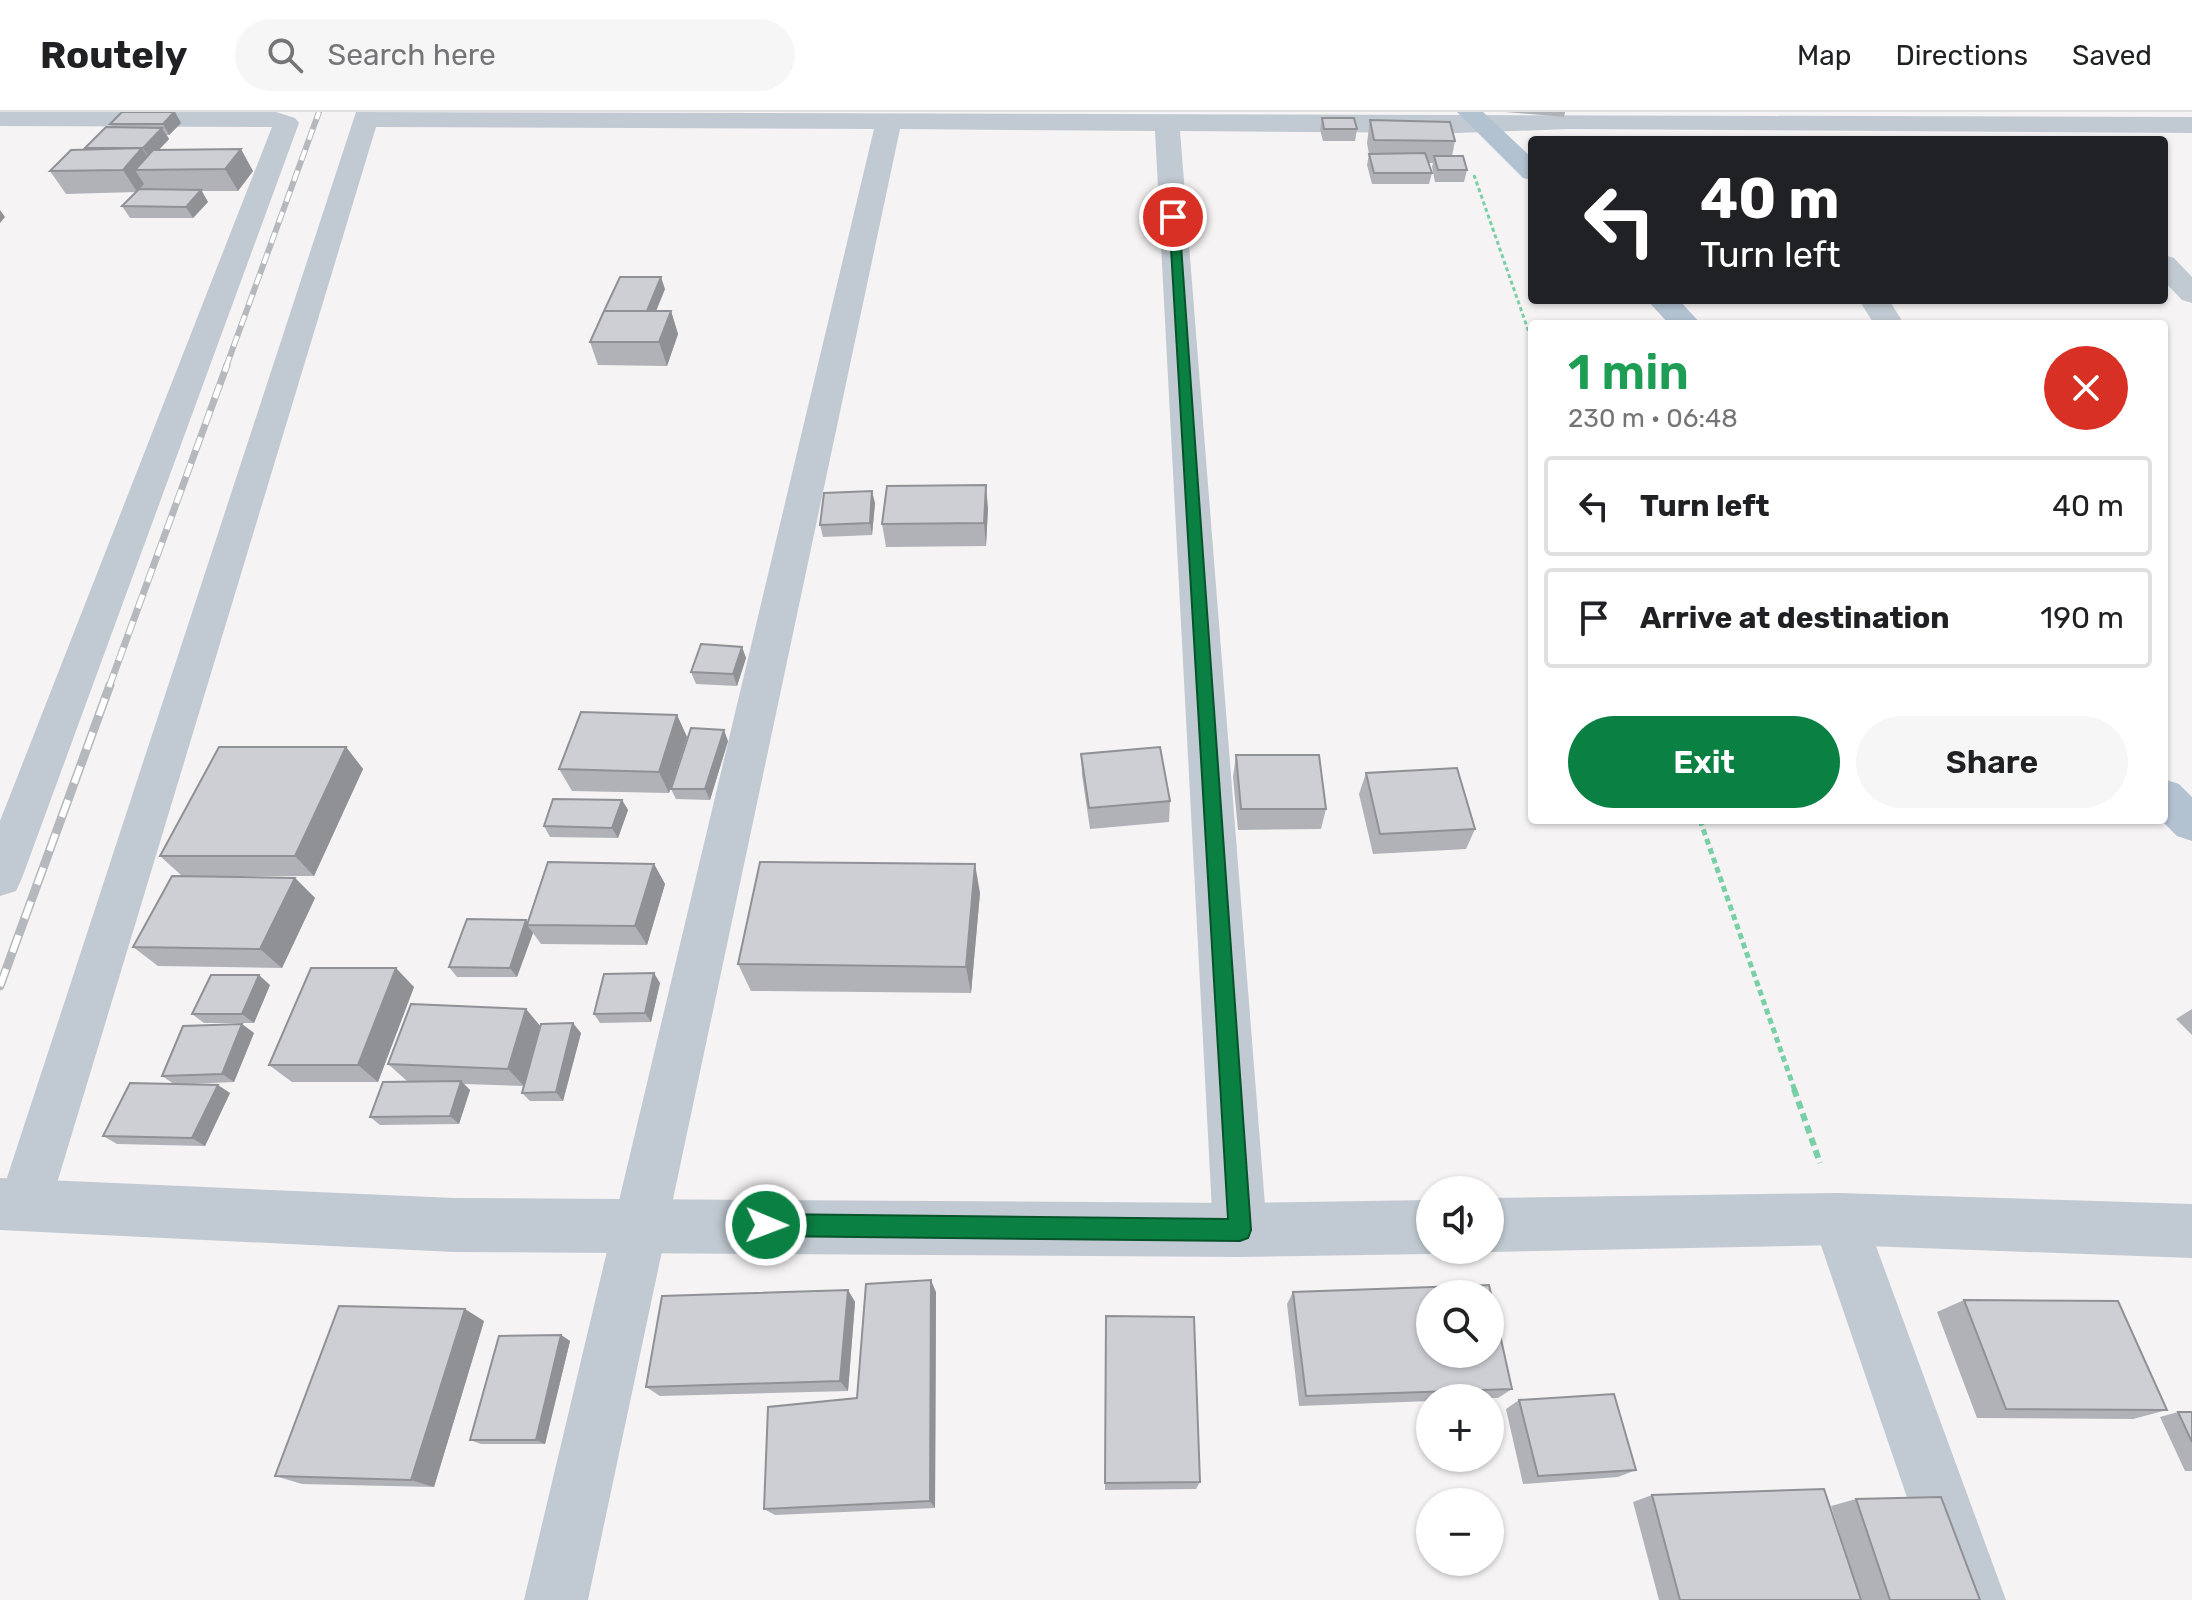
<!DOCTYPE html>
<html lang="en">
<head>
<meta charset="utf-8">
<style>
  body { margin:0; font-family:Rubik,sans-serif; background:#f6f6f6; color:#202124; height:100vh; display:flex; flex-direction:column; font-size:30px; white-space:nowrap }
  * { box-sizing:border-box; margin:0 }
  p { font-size:26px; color:#757577 }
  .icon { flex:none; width:44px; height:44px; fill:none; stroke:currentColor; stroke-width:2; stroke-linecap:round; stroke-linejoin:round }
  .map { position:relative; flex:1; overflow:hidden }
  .drawer { position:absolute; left:1528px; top:208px; width:640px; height:504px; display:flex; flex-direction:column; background:#fff; border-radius:8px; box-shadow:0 2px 6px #0004 }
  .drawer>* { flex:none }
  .top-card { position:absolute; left:1528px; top:24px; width:640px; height:168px; border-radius:8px; box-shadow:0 2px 6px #0004; background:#202124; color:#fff; overflow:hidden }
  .buttons { position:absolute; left:1416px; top:1064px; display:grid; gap:16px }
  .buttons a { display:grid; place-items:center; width:88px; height:88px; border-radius:50%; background:#fff; box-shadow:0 2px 6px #0004; font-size:40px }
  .pin { position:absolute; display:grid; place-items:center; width:68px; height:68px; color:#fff; margin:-34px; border:4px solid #fff; border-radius:50%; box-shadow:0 2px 8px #0007 }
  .me { position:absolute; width:88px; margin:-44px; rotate:91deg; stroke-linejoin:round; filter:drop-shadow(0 0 6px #0008) }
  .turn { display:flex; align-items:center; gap:28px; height:168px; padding:0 40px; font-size:36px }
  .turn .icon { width:104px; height:104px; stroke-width:2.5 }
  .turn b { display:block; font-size:56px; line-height:68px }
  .round { display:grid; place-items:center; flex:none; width:84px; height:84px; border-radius:42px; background:#f6f6f6 }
  .overview { display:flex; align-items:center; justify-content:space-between; height:136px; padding:0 40px }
  h1 { font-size:48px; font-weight:600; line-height:60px; color:#1e9e55 }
  .cta { display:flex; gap:16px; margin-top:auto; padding:16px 40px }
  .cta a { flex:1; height:92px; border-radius:48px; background:#0b8043; color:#fff; font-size:32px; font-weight:600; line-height:92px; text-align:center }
  .cta a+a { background:#f6f6f6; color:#202124 }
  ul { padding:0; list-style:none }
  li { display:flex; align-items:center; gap:24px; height:100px; margin:0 16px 12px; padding:0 24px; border:4px solid #e0e0e0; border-radius:8px }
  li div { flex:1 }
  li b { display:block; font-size:30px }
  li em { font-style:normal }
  header { display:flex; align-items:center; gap:48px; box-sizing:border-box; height:112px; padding:0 40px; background:#fff; border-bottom:2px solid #e0e0e0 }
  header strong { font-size:38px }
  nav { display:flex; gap:44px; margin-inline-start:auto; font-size:28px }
  .search { width:560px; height:72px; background:#f6f6f6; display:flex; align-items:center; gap:20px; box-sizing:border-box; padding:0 28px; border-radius:44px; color:#757577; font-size:30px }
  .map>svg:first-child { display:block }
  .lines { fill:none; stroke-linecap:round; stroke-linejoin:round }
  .path-far2 { stroke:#7ad0a6; stroke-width:3; stroke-dasharray:4 3; stroke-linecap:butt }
  .path-far1 { stroke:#7ad0a6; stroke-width:5; stroke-dasharray:6 4; stroke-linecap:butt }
  .path { stroke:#7ad0a6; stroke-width:6; stroke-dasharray:8 5; stroke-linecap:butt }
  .minor { fill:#c1cad2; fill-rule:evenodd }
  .tertiary { fill:#c1cad2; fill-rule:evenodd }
  .primary { fill:#b3c2d1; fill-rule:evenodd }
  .rail-far2-casing { stroke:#b5b8bd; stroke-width:6 }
  .rail-far1-casing { stroke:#b5b8bd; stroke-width:7 }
  .rail-casing { stroke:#b5b8bd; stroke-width:9 }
  .rail-far2 { stroke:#fff; stroke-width:4; stroke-dasharray:11; stroke-linecap:butt }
  .rail-far1 { stroke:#fff; stroke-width:5; stroke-dasharray:14; stroke-linecap:butt }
  .rail { stroke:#fff; stroke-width:6; stroke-dasharray:18; stroke-linecap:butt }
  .wall { fill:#b0b2b7 }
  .shaded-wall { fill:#909195 }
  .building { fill:#cdcfd5; stroke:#909195; stroke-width:2; fill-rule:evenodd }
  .route { fill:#0b8043; stroke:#07532c; stroke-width:2 }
</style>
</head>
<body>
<header>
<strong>Routely</strong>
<div class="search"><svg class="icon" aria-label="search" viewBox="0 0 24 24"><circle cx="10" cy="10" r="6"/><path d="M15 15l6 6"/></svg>Search here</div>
<nav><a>Map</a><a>Directions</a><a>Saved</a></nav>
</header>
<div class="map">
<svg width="2192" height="1488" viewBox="0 0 2192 1488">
  <rect width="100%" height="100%" fill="#f5f3f3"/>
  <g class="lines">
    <path class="path-far2" d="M1474 63 1532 229"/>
    <path class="path-far1" d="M1700 708 1795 979"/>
    <path class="path" d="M1794 977 1820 1051"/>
    <path class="minor" d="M0 0H276L295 6 299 11 22 766 16 779 0 784V709L272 15 0 14Z
      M356 0 2192 5V21L1570 17 1457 21 1180 19 1267 1118 1259 1137 1240 1145 1221 1137 1213 1118 1155 19 900 17 588 1488H524L874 17 376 15 51 1091 44 1109 25 1117 6 1109 0 1087Z
      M2164 143 2174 146 2192 165V191L2182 188 2164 169Z
      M1859 188H1889L1904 212H1874Z
      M1839 1081 1858 1088 1866 1107 2006 1488H1942L1812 1107 1820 1088Z"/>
    <path class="tertiary" d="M0 1066 454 1086 1240 1091 1430 1088V1138H1439L1430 1142 1240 1145 454 1140 0 1118Z
      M1839 1081 2192 1092V1146L1839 1133 1490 1140 1486 1138H1490V1086Z"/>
    <path class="primary" d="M1457 0H1483L1532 46V68L1523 66Z
      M1647 188H1679L1701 212H1669Z
      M2164 667 2179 672 2192 685V729L2177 724 2161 708H2164Z"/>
    <g class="rail-far2-casing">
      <path id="rail-far2" d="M226 255 319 0"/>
    </g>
    <g class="rail-far1-casing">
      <path id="rail-far1" d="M109 575 227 253"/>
    </g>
    <g class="rail-casing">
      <path id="rail" d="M0 874 110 573"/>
    </g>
    <use href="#rail-far2" class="rail-far2"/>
    <use href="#rail-far1" class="rail-far1"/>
    <use href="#rail" class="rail"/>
  </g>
  <path class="wall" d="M175 0 181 11 169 23H167L169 27 159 38 253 59 238 79H202L208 90 193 106H130L122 94 136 80 66 82 50 59 86 37 85 36 112 15 110 12Z
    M1505 0H1565L1564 5Z
    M1322 6 1357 17 1355 29H1323L1320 17Z
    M1370 8 1455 29 1452 44 1467 58 1464 70H1435L1432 55 1433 51H1428L1432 61 1429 72H1372L1367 53 1369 42 1367 31Z
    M665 177 656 199H671L678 222 667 254 598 253 590 230Z
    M875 391 872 423 823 425 820 413Z
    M988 396 986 434 886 435 882 412Z
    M742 535 746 546 737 574 696 572 691 560Z
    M677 603 687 625 669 681 572 679 559 657Z
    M728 629 710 688 676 687 671 677Z
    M346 635 363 657 314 764H182L160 744Z
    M1081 642 1170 689 1169 710 1090 717 1082 663Z
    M1236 643 1326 697 1321 717 1238 718 1233 665Z
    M1366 661 1475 717 1466 737 1373 742 1359 682Z
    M622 688 628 698 618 726 550 725 544 714Z
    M654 752 665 772 647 833 541 832 533 821 517 865H457L449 855 528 810Z
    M295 766 315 786 282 856 158 854 133 835Z
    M980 781 971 881 751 879 738 852Z
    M660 871 651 910 600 911 594 902Z
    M270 873 254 911H204L192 902Z
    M414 875 378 970H292L269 953Z
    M526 897 540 914 581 921 563 989H530L522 981 523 974 464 972 470 978 459 1012 380 1013 370 1005 407 969 388 952Z
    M2192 897V923L2176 907Z
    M242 912 254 921 234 970 188 972 230 981 205 1034 117 1032 103 1024 174 972 162 964Z
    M848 1178 855 1190 848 1279 660 1284 646 1275Z
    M936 1180 935 1396 775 1403 764 1397 857 1286Z
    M1293 1180 1512 1277 1498 1286H1430V1289L1299 1294 1287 1192Z
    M1964 1188 2167 1298 2133 1307 1977 1306 1937 1200Z
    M1106 1204 1200 1370 1196 1377 1105 1378Z
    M484 1209 434 1375 302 1372 275 1364Z
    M561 1223 570 1229 545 1332H481L470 1328Z
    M1519 1288 1636 1358 1618 1365 1523 1372 1506 1297Z
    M2178 1300H2192V1359H2185L2160 1305Z
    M1652 1383 1861 1488H1659L1633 1390Z
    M1856 1387 1980 1488H1861L1831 1394Z"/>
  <path class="shaded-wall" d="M175 0 181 11 169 23 163 12Z
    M162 16 169 27 150 47 143 36Z
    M142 36 156 57 135 58 144 72 137 80 123 58Z
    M241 37 253 59 238 79 225 57Z
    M201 78 208 90 193 106 186 95Z
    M0 98 5 105 0 111Z
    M661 165 665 177 649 216 645 205Z
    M671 199 678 222 667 254 659 230Z
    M986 373 988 396 986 434 984 411Z
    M872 379 875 391 872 423 870 411Z
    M742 535 746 546 737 574 733 562Z
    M677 603 687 625 669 681 659 660Z
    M724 618 728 629 710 688 705 677Z
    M346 635 363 657 314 764 295 744Z
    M622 688 628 698 618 726 612 716Z
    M654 752 665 772 647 833 635 814Z
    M975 752 980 781 971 881 966 855Z
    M295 766 315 786 282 856 260 837Z
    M526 808 530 813H527L533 821 517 865 510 856Z
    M396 856 414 875 378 970 358 953Z
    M654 861 660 871 651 910 645 901Z
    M259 863 270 873 254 911 242 902Z
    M526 897 541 915 524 974 508 957Z
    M573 911 581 921 563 989 556 980Z
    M242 912 254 921 234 970 222 962Z
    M461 969 470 978 459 1012 450 1004Z
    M218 973 230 981 205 1034 192 1026Z
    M931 1168 936 1180 935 1396 930 1389Z
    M848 1178 855 1190 848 1279 840 1269Z
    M465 1197 484 1209 434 1375 411 1368Z
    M561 1223 570 1229 545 1332 536 1328Z"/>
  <path class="building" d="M122 0H174L163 12H110Z
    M1322 6H1354L1357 17H1324Z
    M1370 8 1450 10 1455 29 1374 28Z
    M106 15 162 16 143 36H85Z
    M142 36 123 58 50 59 71 38Z
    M241 37 225 57 135 58 153 38Z
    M1425 41 1432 61H1374L1369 42Z
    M1434 44H1463L1467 58H1438Z
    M139 77 201 78 186 95 122 94Z
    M620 165H661L647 199H604Z
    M604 199H671L659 230H590Z
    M986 373 984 411 882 412 887 374Z
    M872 379 870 411 820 413 824 381Z
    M701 532 742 535 733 562 691 560Z
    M581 600 677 603 659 660 559 657Z
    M691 616 724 618 705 677H671Z
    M219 635H346L295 744H160Z
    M1160 635 1170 689 1089 696 1081 642Z
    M1236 643H1319L1326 697H1241Z
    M1457 656 1475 717 1380 722 1366 661Z
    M553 687 622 688 612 716 544 714Z
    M548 750 654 752 635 814 527 813Z
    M760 750 975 752 966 855 738 852Z
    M172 764 295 766 260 837 133 835Z
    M467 807 526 808 510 856 449 855Z
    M311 856H396L358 953H269Z
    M654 861 645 901 594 902 604 862Z
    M211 863H259L242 902H192Z
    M411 892 526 897 508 957 388 952Z
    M573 911 556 980 522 981 541 912Z
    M242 912 222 962 162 964 183 914Z
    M461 969 450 1004 370 1005 383 970Z
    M130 971 218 973 192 1026 103 1024Z
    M931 1168 930 1389 764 1397 768 1295 857 1286 866 1172Z
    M1489 1173 1512 1277 1306 1284 1293 1180ZM1430 1182H1490V1242H1430Z
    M848 1178 840 1269 646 1275 662 1184Z
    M1964 1188 2118 1189 2167 1298 2006 1297Z
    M339 1194 465 1197 411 1368 275 1364Z
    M1106 1204 1194 1205 1200 1370 1105 1371Z
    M561 1223 536 1328H470L499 1224Z
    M1614 1282 1636 1358 1538 1364 1519 1288Z
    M2178 1300H2192V1330Z
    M1824 1377 1861 1488H1680L1652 1383Z
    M1941 1385 1980 1488H1890L1856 1387Z"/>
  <path class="route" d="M1169 102 1179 105 1251 1118 1248 1126 1240 1129 766 1124 758 1121 755 1113 758 1105 766 1102 1228 1107Z"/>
</svg>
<div class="buttons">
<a><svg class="icon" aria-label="sound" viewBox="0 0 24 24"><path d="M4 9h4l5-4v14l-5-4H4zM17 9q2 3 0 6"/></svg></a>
<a><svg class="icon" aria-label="search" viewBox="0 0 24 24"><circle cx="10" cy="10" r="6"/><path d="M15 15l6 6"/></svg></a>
<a>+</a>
<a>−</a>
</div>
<div class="pin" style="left:1173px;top:105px;background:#d93025"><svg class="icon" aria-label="arrive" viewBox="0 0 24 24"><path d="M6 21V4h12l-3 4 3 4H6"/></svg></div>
<svg class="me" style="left:766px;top:1113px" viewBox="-20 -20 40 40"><circle r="17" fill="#0b8043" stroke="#fff" stroke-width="3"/><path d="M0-11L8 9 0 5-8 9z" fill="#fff"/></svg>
<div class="top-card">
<div class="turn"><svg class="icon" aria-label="left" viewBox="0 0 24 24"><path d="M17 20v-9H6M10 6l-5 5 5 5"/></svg><div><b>40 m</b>Turn left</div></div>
</div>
<section class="drawer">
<div class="overview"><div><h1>1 min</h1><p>230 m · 06:48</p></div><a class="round" style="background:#d93025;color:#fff"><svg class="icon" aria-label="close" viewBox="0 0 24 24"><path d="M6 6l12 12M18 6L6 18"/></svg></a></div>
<ul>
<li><svg class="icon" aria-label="left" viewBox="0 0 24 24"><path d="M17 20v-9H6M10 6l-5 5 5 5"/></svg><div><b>Turn left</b></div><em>40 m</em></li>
<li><svg class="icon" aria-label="arrive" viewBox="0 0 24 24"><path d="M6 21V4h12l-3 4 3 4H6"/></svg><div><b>Arrive at destination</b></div><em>190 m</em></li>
</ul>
<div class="cta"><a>Exit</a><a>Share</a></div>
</section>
</div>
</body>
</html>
